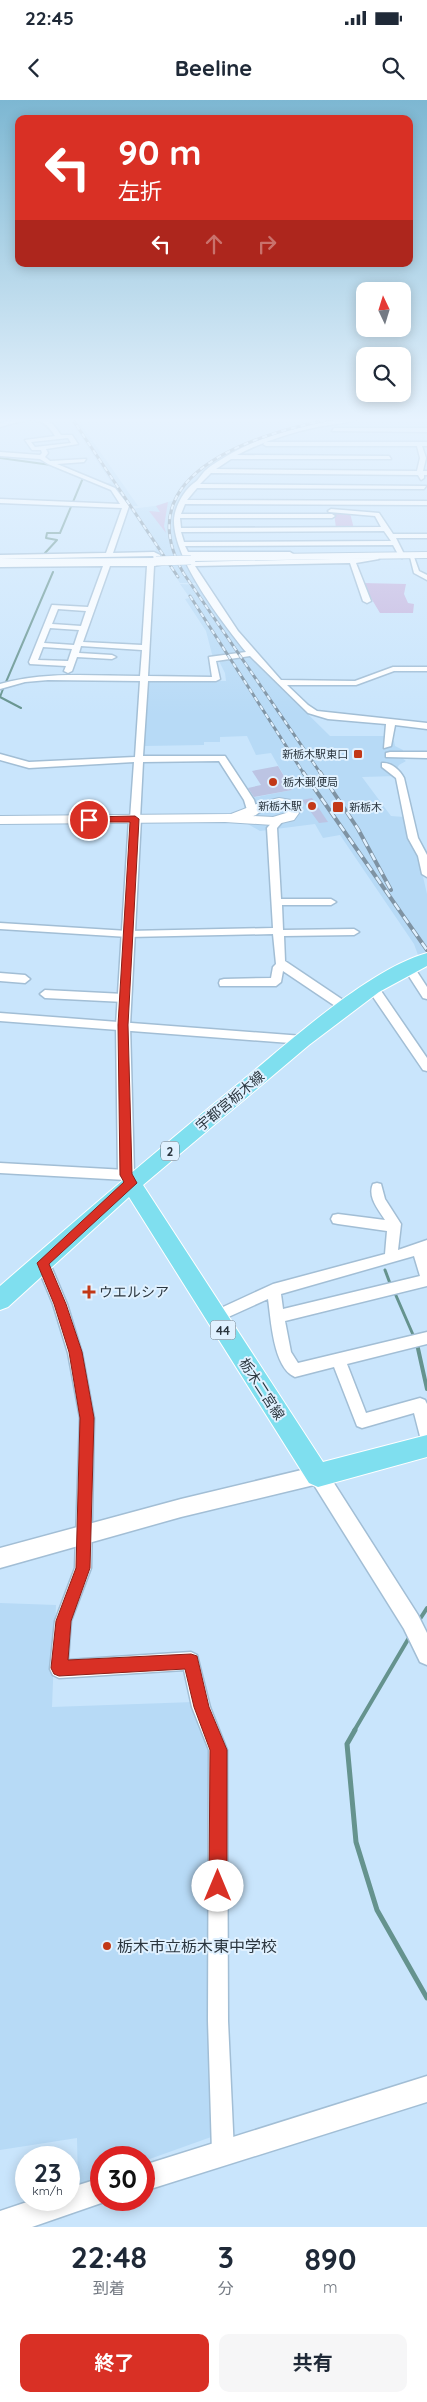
<!DOCTYPE html>
<html lang="ja">
<head>
<meta charset="utf-8">
<style>
  body { margin:0; font-family:Quicksand,"Noto Sans JP",sans-serif; background:#f6f6f7; color:#1f2937; height:100vh; display:flex; flex-direction:column; font-size:19px; white-space:nowrap }
  * { box-sizing:border-box; margin:0 }
  p { font-size:16px; color:#747a83 }
  .icon { flex:none; width:28px; height:28px; fill:none; stroke:currentColor; stroke-width:2; stroke-linecap:round; stroke-linejoin:round }
  .map { position:relative; height:2127px; overflow:hidden }
  .drawer { display:flex; flex-direction:column; background:#fff; flex:1 }
  .drawer>* { flex:none }
  .top-card { position:absolute; left:15px; top:15px; width:398px; height:152px; border-radius:10px; box-shadow:0 2px 12px #0003; background:#d93025; color:#fff; overflow:hidden }
  .needle { width:32px; rotate:356deg }
  .controls { position:absolute; left:356px; top:182px; display:grid; gap:10px }
  .controls a { display:grid; place-items:center; width:55px; height:55px; border-radius:10px; background:#fff; box-shadow:0 2px 12px #0003; font-size:25px }
  .speed { position:absolute; left:15px; top:2046px; display:flex; gap:10px; font-size:25px; font-weight:700; text-align:center }
  .speed>* { display:grid; place-content:center; width:65px; height:65px; border-radius:50%; background:#fff; box-shadow:0 2px 12px #0003; line-height:1 }
  .speed small { font-size:12px; font-weight:400 }
  .speed .limit { border:8px solid #d22; background:#fff; color:#111 }
  .pin { position:absolute; display:grid; place-items:center; width:42px; height:42px; color:#fff; margin:-21px; border:2px solid #fff; border-radius:50%; box-shadow:0 1px 5px #0007 }
  .me { position:absolute; width:55px; margin:-28px; rotate:0deg; stroke-linejoin:round; filter:drop-shadow(0 0 4px #0008) }
  .turn { display:flex; align-items:center; gap:18px; height:105px; padding:0 20px; font-size:22px }
  .turn .icon { width:65px; height:65px; stroke-width:2.5 }
  .turn b { display:block; font-size:35px; line-height:42px }
  .lanes { display:flex; align-items:center; height:48px; padding:0 20px; background:#0003; justify-content:center; gap:25px; direction:ltr }
  .lanes .off { opacity:.35 }
  .eta { display:flex; justify-content:space-evenly; align-items:center; height:85px; text-align:center }
  .eta b { font-size:30px; font-weight:700; line-height:35px }
  .cta { display:flex; gap:10px; margin-top:auto; padding:10px 20px }
  .cta a { flex:1; height:58px; border-radius:10px; background:#d93025; color:#fff; font-size:20px; font-weight:700; line-height:58px; text-align:center }
  .cta a+a { background:#f6f6f7; color:#1f2937 }
  .status { display:flex; justify-content:space-between; align-items:center; height:35px; padding:0 25px; background:#fff; direction:ltr }
  .status svg { height:14px; fill:currentColor }
  header { display:flex; justify-content:space-between; align-items:center; height:65px; padding:0 20px; background:#fff; font-size:22px; font-weight:700 }
  .map>svg:first-child { display:block }
  .built { fill:#b7daf6 }
  .green { fill:#c5b4de }
  .lines { fill:none; stroke-linecap:round; stroke-linejoin:round }
  .stream-far3 { stroke:#65938e; stroke-width:2 }
  .stream-far2 { stroke:#65938e; stroke-width:3 }
  .stream-far1 { stroke:#65938e; stroke-width:4 }
  .stream { stroke:#65938e; stroke-width:5 }
  .building { fill:#bcc4e3 }
  .minor-casing { stroke:#a2bed5; stroke-width:3 }
  .tertiary-casing { stroke:#a2bed5; stroke-width:3 }
  .secondary-casing { stroke:#a2bed5; stroke-width:2 }
  .primary-casing { stroke:#fff; stroke-width:2 }
  .minor { fill:#fff; fill-rule:evenodd }
  .tertiary { fill:#fff; fill-rule:evenodd }
  .secondary { fill:#fff; fill-rule:evenodd }
  .primary { fill:#7fdfef; fill-rule:evenodd }
  .rail-far1-casing { stroke:#7f93a3; stroke-width:3 }
  .rail-casing { stroke:#7f93a3; stroke-width:4 }
  .rail-far1 { stroke:#e0f1ff; stroke-width:2; stroke-dasharray:5; stroke-linecap:butt }
  .rail { stroke:#e0f1ff; stroke-width:2.5; stroke-dasharray:8; stroke-linecap:butt }
  .secondary-bridge-casing { stroke:#a2bed5; stroke-width:10; stroke-linecap:butt }
  .secondary-bridge { stroke:#fff; stroke-width:9 }
  .route { fill:#d93025; stroke:#8d1f18 }
  .poi-dot { fill:#c23817; stroke:#e0f1ff; stroke-width:2 }
  .labels { text-anchor:middle; dominant-baseline:central; stroke-width:4; stroke-linejoin:round; paint-order:stroke }
  .far-poi-label { font-size:11px; fill:#2b363f; stroke:#e0f1ff; text-anchor:end }
  .shield { fill:#e0f1ff; stroke:#616e79; stroke-width:1 }
  .shield-label { font-size:12px; font-weight:bold; fill:#2b363f }
  .street-label { font-size:14px; fill:#2b363f; stroke:#e0f1ff }
  .poi-label { font-size:14px; fill:#2b363f; stroke:#e0f1ff; text-anchor:start }
  .near-poi-label { font-size:16px; fill:#2b363f; stroke:#e0f1ff; text-anchor:start }
</style>
</head>
<body>
<div class="status"><b>22:45</b><svg viewBox="0 0 49 12"><path d="M0 12V9h3v3zM5 12V6h3v6zM10 12V3h3v9zM15 12V0h3v12zM26 1h20v11H26zM47 4h2v5h-2z"/></svg></div>
<header><svg class="icon" aria-label="back" viewBox="0 0 24 24"><path d="M15 5l-7 7 7 7"/></svg>Beeline<svg class="icon" aria-label="search" viewBox="0 0 24 24"><circle cx="10" cy="10" r="6"/><path d="M15 15l6 6"/></svg></header>
<div class="map">
<svg width="427" height="2127" viewBox="0 0 427 2127">
  <rect width="100%" height="100%" fill="#c9e5fc"/>
  <path class="built" d="M68 317H76L138 406H129L116 389 104 384 111 382Z
    M282 329 289 331 254 343 203 373 183 396 173 399 182 384 206 363 233 348Z
    M178 399 181 400 174 424 182 455 199 483H180L160 453H155L156 447 130 409 155 406Z
    M180 484 200 485 245 553 213 558 206 531 185 499 190 498Z
    M249 556 330 636H387V639L394 641 395 646 403 650 402 658 406 661 399 665 394 673 397 676 362 677 391 716 404 717 409 741 418 755 427 794V855H418L414 844 340 735 323 738 315 724 260 731 246 723 241 712 251 698 292 690 271 653 256 655 247 636 220 637V642H204V645L144 646 148 580 226 581 225 573 218 559Z
    M0 1503 56 1505 52 1607 194 1602 213 1656 214 2036 144 2061V2058H101V2077L78 2085 77 2038 0 2050Z"/>
  <path class="green" d="M168 402 164 426 166 433 149 411 160 412 156 406Z
    M336 412 350 413 354 429 336 428 334 413Z
    M362 483 406 484 404 494 408 503 414 504 413 513H380Z"/>
  <g class="lines">
    <path class="stream-far3" d="M0 358 51 365
      M45 453 57 440 46 438 47 433H60L83 378
      M6 582 53 472
      M3 589 0 597 21 608"/>
    <path class="stream-far2" d="M385 1170 391 1186
      M394 1191 414 1237"/>
    <path class="stream-far1" d="M413 1236 414 1238
      M417 1244 427 1289
      M418 1522 427 1508
      M354 1631 410 1536"/>
    <path class="stream" d="M355 1630 347 1644 356 1742 377 1810 427 1898"/>
  </g>
  <path class="building" d="M278 666 292 690 254 697 248 688 261 685 252 671Z
    M312 698 328 722 319 723 302 700Z"/>
  <g class="lines">
    <g class="minor-casing">
      <path id="minor" d="M30 317C47 317 52 322 61 335H72L78 344 46 349 48 353 45 357 50 361 86 359 84 362 57 364 115 388 129 406 113 453 154 452 160 455 164 464 154 466 148 576 212 577 209 557 246 552C222 522 174 460 174 421 174 408 184 390 194 383 199 380 202 373 206 370 211 365 219 361 225 357 262 334 308 325 351 317H362C350 324 331 324 317 327 289 333 262 342 237 355L389 356 391 359H231L216 369 417 371 420 358 417 346H266L263 344 266 342H427V346H422L426 358 423 371H427V375H424V378L421 380 418 375 211 373 200 384 426 386 424 389 197 388 187 400 427 401V405L185 404 181 414H332L335 416 332 418H180L181 428 381 427 375 416 329 412 328 411 331 409 379 413 393 434H427V438H396L405 456 402 458 399 456 393 445 185 446 188 452H290L293 454 290 456H190L192 462 378 458 379 459 356 463 371 501 367 503 363 501 350 463 195 466 238 531 281 580 355 581 393 567H427V571H394L356 585H287L308 605 317 611 427 623V629L395 625 391 646 384 648 386 624 328 619 308 613 250 556 216 561 220 579 216 581H148L143 656H225L254 700 258 713 256 715 253 716 248 713 244 700 219 661 143 662 140 719 135 722 130 719 134 662 29 668 0 660V654L29 662 135 657 140 581 48 580 25 582 0 589V584C45 571 93 576 140 576L142 550 81 546 79 553 112 555 116 557 112 559 77 557 72 571 68 573 64 571 66 566 30 564 29 562 52 505 88 507 103 466 0 467V463L157 462 153 456 0 459V455L106 453 122 408 0 403V399L120 404 111 390 48 364 40 359 0 356V352L40 355 42 353 41 350H32L25 340 55 336C40 311 25 321 0 327V323ZM68 338 71 343 35 347 31 342ZM384 431 391 441 184 442 181 432ZM110 466H147L142 545 83 542ZM58 509 86 511 81 526 52 524ZM50 528 79 530 74 545 44 543ZM43 547 72 549 68 561 38 560Z
        M334 328H427V332L332 331Z
        M410 457H414L419 471 427 475V480L414 473Z
        M382 663C391 662 400 670 404 678L418 738 427 755V777L422 774 418 756 408 738 396 678 382 667Z
        M278 718 283 721 277 728 281 799H331L336 802 331 805H282L283 830 354 829 359 832 354 835 284 836 285 861 349 904 351 907 349 910H341L283 871 281 882 276 886H220L219 883 220 880 224 879 271 878 273 867 276 864 273 834 128 837 0 829V823L128 831 273 828 267 728 275 719Z
        M408 863 412 864 427 887V899L423 898 403 867Z
        M0 873 25 875 30 879 25 883 0 881Z
        M373 884 377 885 427 958V971L423 970 369 891 368 888Z
        M45 890 124 894 129 898 124 902 45 898 40 894Z
        M0 913 303 936 309 940 303 944 0 921Z
        M0 1063 126 1070 130 1071 132 1075 130 1079 126 1080 0 1073Z
        M377 1083 381 1084 385 1099 401 1124 398 1150 427 1140V1186L285 1221 291 1252 298 1263 427 1232V1244L347 1264 366 1313 420 1298 425 1300 427 1304V1346L422 1344 414 1313 362 1328 357 1326 334 1267 295 1277C273 1268 271 1219 268 1199L215 1223 210 1221 208 1217 210 1213 273 1184 385 1154 387 1131 338 1124 333 1123 331 1119 333 1115 338 1114 385 1120C379 1110 367 1097 373 1084ZM414 1156 420 1176 283 1209 281 1194Z
        M43 1157 48 1159 67 1204 82 1253 94 1318 91 1468 71 1521 68 1560 191 1552 197 1555 210 1607 227 1650 228 1921 234 2052 231 2060 223 2063 215 2060 212 2052 208 1921 209 1650 192 1607 184 1570 59 1578 53 1575 50 1569 55 1521 75 1468 80 1318 68 1253 53 1204 36 1163 38 1159Z"/>
    </g>
    <g class="tertiary-casing">
      <path id="tertiary" d="M390 652H427V658L386 657V653Z
        M135 716 141 719 130 925 134 1074 139 1083 136 1087 131 1089 126 1087 118 1075 116 925 129 719Z
        M318 1366 325 1369 418 1515 427 1533V1565L420 1562 404 1529 314 1385 181 1417 0 1468V1448L181 1399Z
        M427 1976V2002L144 2091V2065Z
        M101 2078V2100H110L32 2127H0V2111L33 2100H69V2088Z"/>
    </g>
    <g class="secondary-casing">
      <path id="secondary" d="M427 452V458L190 461 185 458 190 455Z
        M156 458 159 459V463L0 465V459Z
        M279 698 291 700 299 713 294 720 273 725 225 722 0 724V716L231 714 262 702ZM282 706 286 713 273 717 252 716 272 707Z"/>
    </g>
    <g class="primary-casing">
      <path id="primary" d="M427 853V866L379 892 309 945 143 1085 323 1362 427 1335V1357L318 1387 309 1383 129 1097 8 1207 0 1210V1186C84 1113 168 1041 255 970 299 933 373 868 427 853Z"/>
    </g>
    <use href="#minor" class="minor"/>
    <use href="#tertiary" class="tertiary"/>
    <use href="#secondary" class="secondary"/>
    <use href="#primary" class="primary"/>
    <g class="rail-far1-casing">
      <path id="rail-far1" d="M71 317 178 477
        M190 496 304 674
        M321 674 184 474C123 369 266 331 342 317"/>
    </g>
    <g class="rail-casing">
      <path id="rail" d="M303 672 427 850
        M320 672 358 729 391 790"/>
    </g>
    <use href="#rail-far1" class="rail-far1"/>
    <use href="#rail" class="rail"/>
    <g class="secondary-bridge-casing">
      <path id="secondary-bridge" d="M156 461 191 460"/>
    </g>
    <use href="#secondary-bridge" class="secondary-bridge"/>
  </g>
  <linearGradient id="sky" x2="0" y2="1"><stop stop-color="#7db7d2"/><stop offset="0.52" stop-color="#e7f3fe"/><stop offset="1" stop-color="#e7f3fe" stop-opacity="0"/></linearGradient>
  <rect width="427" height="615" fill="url(#sky)"/>
  <path class="route" d="M135 716 139 719 128 925 132 1074 137 1083 49 1164 66 1204 82 1252 94 1318 90 1468 71 1521 68 1560 191 1554 197 1556 209 1607 227 1650V1786L224 1792 218 1795 212 1792 209 1786 210 1650 194 1607 185 1569 59 1576 54 1574 51 1568 56 1521 76 1468 80 1318 69 1252 54 1204 37 1163 124 1082 120 1075 118 925 130 722H89L84 720 89 717Z"/>
  <g class="poi-dot">
    <rect x="353" y="649" width="10" height="10" rx="2.5"/>
    <circle cx="273" cy="682" r="5"/>
    <circle cx="312" cy="706" r="5"/>
    <rect x="332" y="701" width="12" height="12" rx="2.5"/>
    <path d="M86.5 1184.5h5v5h5v5h-5v5h-5v-5h-5v-5h5z"/>
    <circle cx="107" cy="1846" r="5"/>
  </g>
  <g class="labels">
    <g class="far-poi-label">
      <text x="348" y="654">新栃木駅東口</text>
      <text x="283" y="682" text-anchor="start">栃木郵便局</text>
      <text x="302" y="706">新栃木駅</text>
      <text x="349" y="707" text-anchor="start">新栃木</text>
    </g>
    <g class="shield">
      <rect x="161" y="1041.5" width="18" height="19" rx="4"/>
      <rect x="210.5" y="1220.5" width="25" height="19" rx="4"/>
    </g>
    <g class="shield-label">
      <text x="170" y="1051">2</text>
      <text x="223" y="1230">44</text>
    </g>
    <g class="street-label">
      <text transform="translate(230 1001) rotate(-40)">宇都宮栃木線</text>
      <text transform="translate(262 1289) rotate(57)">栃木二宮線</text>
    </g>
    <g class="poi-label">
      <text x="99" y="1192">ウエルシア</text>
    </g>
    <g class="near-poi-label">
      <text x="117" y="1846">栃木市立栃木東中学校</text>
    </g>
  </g>
</svg>
<div class="controls">
<a><svg class="needle" viewBox="-14 -14 28 28"><path d="M0-13l5 13h-10z" fill="#e53935"/><path d="M0 13l5-13h-10z" fill="#747a83"/></svg></a>
<a><svg class="icon" aria-label="search" viewBox="0 0 24 24"><circle cx="10" cy="10" r="6"/><path d="M15 15l6 6"/></svg></a>
</div>
<div class="speed"><div>23<small>km/h</small></div><div class="limit">30</div></div>
<div class="pin" style="left:89px;top:720px;background:#d93025"><svg class="icon" aria-label="arrive" viewBox="0 0 24 24"><path d="M6 21V4h12l-3 4 3 4H6"/></svg></div>
<svg class="me" style="left:218px;top:1786px" viewBox="-20 -20 40 40"><circle r="19" fill="#fff"/><path d="M0-13L10 11 0 6-10 11z" fill="#d93025"/></svg>
<div class="top-card">
<div class="turn"><svg class="icon" aria-label="left" viewBox="0 0 24 24"><path d="M17 20v-9H6M10 6l-5 5 5 5"/></svg><div><b>90 m</b>左折</div></div>
<div class="lanes"><svg class="icon" aria-label="left" viewBox="0 0 24 24"><path d="M17 20v-9H6M10 6l-5 5 5 5"/></svg><svg class="icon off" aria-label="ahead" viewBox="0 0 24 24"><path d="M12 20V5M6 11l6-6 6 6"/></svg><svg class="icon off" aria-label="right" viewBox="0 0 24 24"><path d="M7 20v-9h11M14 6l5 5-5 5"/></svg></div>
</div>
</div>
<section class="drawer">
<div class="eta">
<div><b>22:48</b><p>到着</p></div>
<div><b>3</b><p>分</p></div>
<div><b>890</b><p>m</p></div>
</div>
<div class="cta"><a>終了</a><a>共有</a></div>
</section>
</body>
</html>
